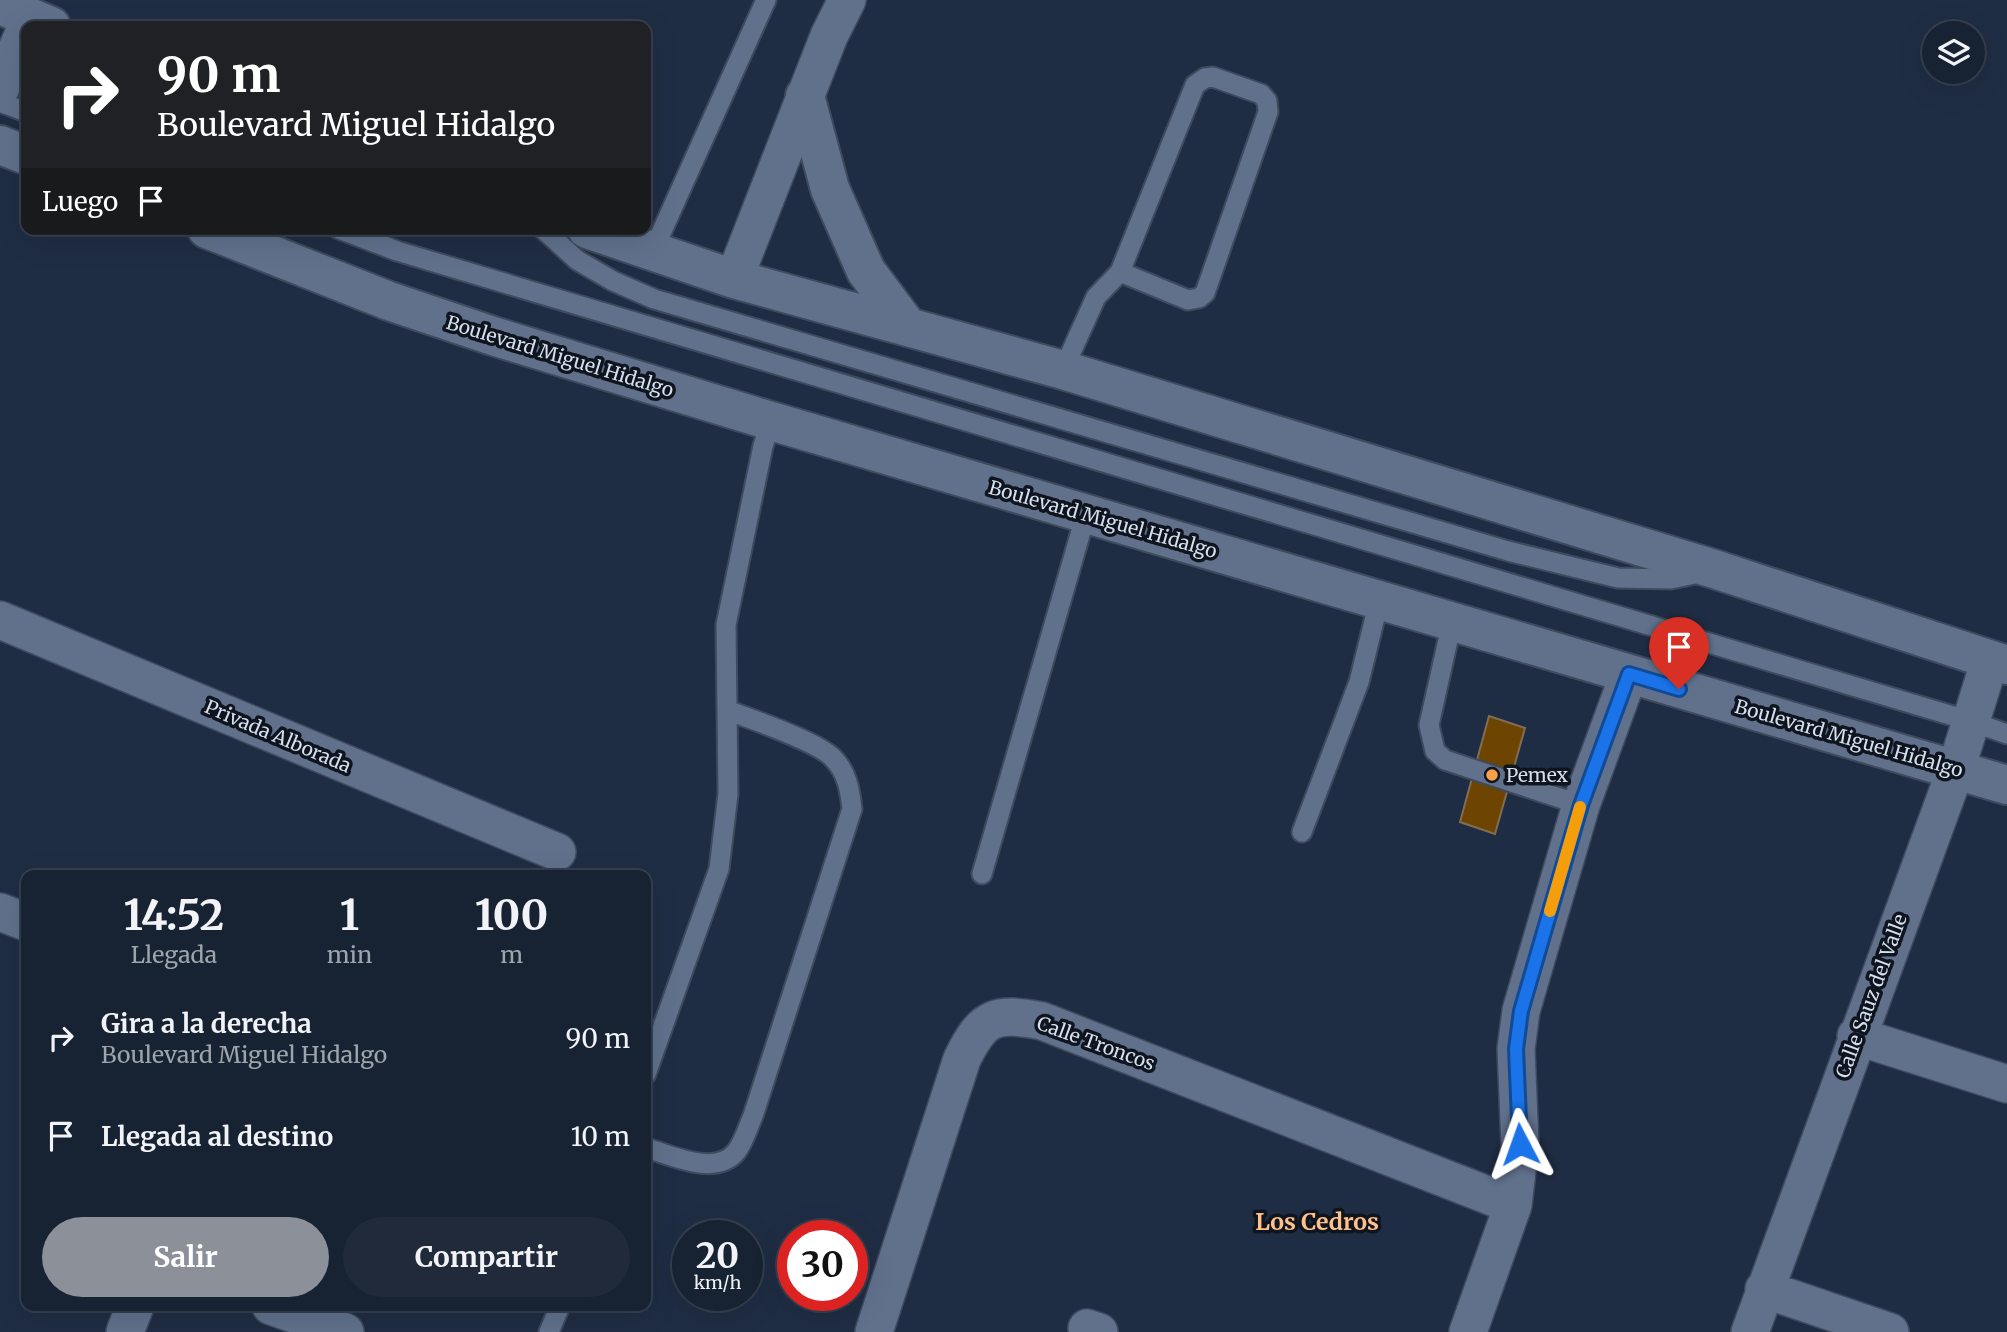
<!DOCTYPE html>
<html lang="es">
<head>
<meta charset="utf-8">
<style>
  body { margin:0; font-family:Merriweather,serif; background:#202a3b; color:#f1f3f6; height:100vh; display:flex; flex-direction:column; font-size:26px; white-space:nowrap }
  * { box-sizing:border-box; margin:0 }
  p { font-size:23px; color:#9ea4ac }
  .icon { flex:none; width:38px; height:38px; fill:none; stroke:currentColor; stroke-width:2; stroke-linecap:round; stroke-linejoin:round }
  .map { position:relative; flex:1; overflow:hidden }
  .drawer { position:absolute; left:21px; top:870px; width:630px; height:441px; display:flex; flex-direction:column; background:#172233; border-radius:14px; box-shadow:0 7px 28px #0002,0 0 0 2px #363f4e }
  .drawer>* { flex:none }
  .top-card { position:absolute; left:21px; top:21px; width:630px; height:214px; border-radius:14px; box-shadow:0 7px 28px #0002,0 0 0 2px #363f4e; background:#202124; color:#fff; overflow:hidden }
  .controls { position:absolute; left:1922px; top:21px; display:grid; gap:14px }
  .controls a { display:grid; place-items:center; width:63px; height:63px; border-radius:50%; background:#172233; box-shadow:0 7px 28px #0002,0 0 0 2px #363f4e; font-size:35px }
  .speed { position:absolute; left:672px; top:1220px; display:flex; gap:14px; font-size:35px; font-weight:700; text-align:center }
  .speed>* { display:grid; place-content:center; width:91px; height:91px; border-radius:50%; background:#172233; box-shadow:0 7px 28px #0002,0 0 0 2px #363f4e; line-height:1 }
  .speed small { font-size:18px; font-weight:400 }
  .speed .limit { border:10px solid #d22; background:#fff; color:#111 }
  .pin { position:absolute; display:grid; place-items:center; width:60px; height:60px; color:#fff; margin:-72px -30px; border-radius:50% 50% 50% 0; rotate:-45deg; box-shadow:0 0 7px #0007 }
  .pin .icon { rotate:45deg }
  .me { position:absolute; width:77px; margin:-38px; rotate:356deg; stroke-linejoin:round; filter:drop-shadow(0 0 5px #0008) }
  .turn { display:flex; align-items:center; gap:24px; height:147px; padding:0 21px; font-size:32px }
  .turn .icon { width:91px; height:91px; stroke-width:2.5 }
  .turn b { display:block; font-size:49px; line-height:60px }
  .then { display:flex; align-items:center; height:66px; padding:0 21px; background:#0003; gap:14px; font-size:26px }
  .eta { display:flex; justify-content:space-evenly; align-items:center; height:119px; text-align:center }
  .eta b { font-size:42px; font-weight:700; line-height:49px }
  .action { display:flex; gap:14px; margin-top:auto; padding:14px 21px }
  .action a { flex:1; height:80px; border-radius:42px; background:#8c9099; color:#fff; font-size:28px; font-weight:700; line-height:80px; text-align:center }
  .action a+a { background:#202a3b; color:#f1f3f6 }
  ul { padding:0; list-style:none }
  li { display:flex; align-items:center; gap:21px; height:98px; padding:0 21px }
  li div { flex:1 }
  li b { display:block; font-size:26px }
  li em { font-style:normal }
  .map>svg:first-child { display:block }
  .building { fill:#6d4400; stroke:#826d53; stroke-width:2 }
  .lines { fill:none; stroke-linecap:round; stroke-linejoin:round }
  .lane-casing { stroke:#3e4a5d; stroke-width:23 }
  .street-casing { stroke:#3e4a5d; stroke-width:40 }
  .secondary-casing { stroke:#3e4a5d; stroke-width:42 }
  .lane { stroke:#61718c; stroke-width:19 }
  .street { stroke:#61718c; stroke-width:37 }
  .secondary { stroke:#61718c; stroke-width:38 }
  .route-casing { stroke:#114b97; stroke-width:18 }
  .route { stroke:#1a73e8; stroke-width:12 }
  .slow { stroke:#f59e0b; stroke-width:12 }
  .poi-dot { fill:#f9a04c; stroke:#0f151f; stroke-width:2.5 }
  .labels { text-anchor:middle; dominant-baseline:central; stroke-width:7; stroke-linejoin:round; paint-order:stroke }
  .street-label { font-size:19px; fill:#d6dfee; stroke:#0f151f }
  .poi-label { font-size:19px; fill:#d6dfee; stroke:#0f151f; text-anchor:start }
  .quarter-label { font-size:23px; font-weight:bold; fill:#ffc08a; stroke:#0f151f }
</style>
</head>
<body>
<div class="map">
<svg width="2007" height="1332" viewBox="0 0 2007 1332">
  <rect width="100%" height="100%" fill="#1f2d44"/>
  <path class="building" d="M1489 716 1525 728 1495 834 1460 822Z"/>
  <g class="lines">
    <g class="lane-casing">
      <path id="lane" d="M0 102 26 112
        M339 229 397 251 1970 721 2007 734
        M543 229 577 260 613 281 654 299 1508 551 1618 578 1671 579 1699 573
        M653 251 766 0
        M1063 370 1096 297 1120 272 1188 300 1199 298 1205 293 1268 112 1267 101 1261 94 1213 77 1205 78 1195 85 1120 272
        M1452 622 1429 725 1435 751 1445 760 1581 805
        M1302 832 1359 682 1379 601
        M982 874 1086 514
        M646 1074 719 869 728 794 726 625 763 446 771 421
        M646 1148C671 1155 715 1177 736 1152 744 1142 748 1127 753 1116L852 809C850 790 847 772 833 758 817 741 750 719 727 710
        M549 1332 560 1306"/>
    </g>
    <g class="street-casing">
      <path id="street" d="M0 89 26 28
        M734 279 829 36 847 0
        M0 620 557 852
        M0 912 26 922
        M1856 1036 2007 1084
        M1764 1289 1890 1332
        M271 1306 345 1332
        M1087 1328 1099 1332
        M125 1332 135 1306
        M874 1332 962 1059C983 1016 995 1012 1042 1021L1513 1205
        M1468 1332 1513 1205 1520 1145 1516 1049 1521 1011 1581 805 1629 674
        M1750 1332 1956 769 1990 660"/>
    </g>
    <g class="secondary-casing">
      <path id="secondary" d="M0 5 51 26
        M805 96 830 189 866 271 908 327
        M0 145 26 155
        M207 229 389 301 493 336 771 421 2007 785
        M587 229 734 279 1063 370 1714 569 2007 665"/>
    </g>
    <use href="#lane" class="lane"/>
    <use href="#street" class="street"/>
    <use href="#secondary" class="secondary"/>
  </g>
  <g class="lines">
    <g class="route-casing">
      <path id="route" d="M1520 1144 1516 1049 1521 1011 1581 805 1629 674 1679 689"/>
    </g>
    <use href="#route" class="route"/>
    <path class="slow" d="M1550 911 1580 807"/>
  </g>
  <circle class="poi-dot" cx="1492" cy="775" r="7"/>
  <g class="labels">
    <g class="street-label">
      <text transform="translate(560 356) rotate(17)">Boulevard Miguel Hidalgo</text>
      <text transform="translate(1103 519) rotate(16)">Boulevard Miguel Hidalgo</text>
      <text transform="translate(278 736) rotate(23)">Privada Alborada</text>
      <text transform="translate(1849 738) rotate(16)">Boulevard Miguel Hidalgo</text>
      <text transform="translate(1871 996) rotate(-70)">Calle Sauz del Valle</text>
      <text transform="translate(1096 1043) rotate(20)">Calle Troncos</text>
    </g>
    <g class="poi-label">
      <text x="1506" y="775">Pemex</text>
    </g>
    <g class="quarter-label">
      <text x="1317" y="1221">Los Cedros</text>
    </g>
  </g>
</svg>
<div class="controls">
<a><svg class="icon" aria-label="layers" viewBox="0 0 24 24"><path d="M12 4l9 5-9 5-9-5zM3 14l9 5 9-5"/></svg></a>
</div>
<div class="speed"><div>20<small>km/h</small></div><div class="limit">30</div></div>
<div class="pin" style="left:1679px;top:689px;background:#d93025"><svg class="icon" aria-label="arrive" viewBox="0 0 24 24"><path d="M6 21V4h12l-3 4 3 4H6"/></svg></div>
<svg class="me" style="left:1520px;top:1144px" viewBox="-20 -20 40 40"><path d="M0-17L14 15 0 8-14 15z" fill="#1a73e8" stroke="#fff" stroke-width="4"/></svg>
<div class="top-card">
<div class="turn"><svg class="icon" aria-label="right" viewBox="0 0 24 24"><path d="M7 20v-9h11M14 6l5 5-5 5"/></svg><div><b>90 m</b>Boulevard Miguel Hidalgo</div></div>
<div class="then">Luego<svg class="icon" aria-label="arrive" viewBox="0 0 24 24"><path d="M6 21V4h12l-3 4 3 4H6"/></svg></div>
</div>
<section class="drawer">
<div class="eta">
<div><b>14:52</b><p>Llegada</p></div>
<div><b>1</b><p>min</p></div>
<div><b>100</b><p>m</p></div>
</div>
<ul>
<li><svg class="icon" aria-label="right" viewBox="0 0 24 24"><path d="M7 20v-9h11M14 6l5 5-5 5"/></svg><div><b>Gira a la derecha</b><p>Boulevard Miguel Hidalgo</p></div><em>90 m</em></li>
<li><svg class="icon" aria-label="arrive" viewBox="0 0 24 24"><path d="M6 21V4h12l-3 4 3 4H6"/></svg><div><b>Llegada al destino</b></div><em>10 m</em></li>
</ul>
<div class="action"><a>Salir</a><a>Compartir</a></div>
</section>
</div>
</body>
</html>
